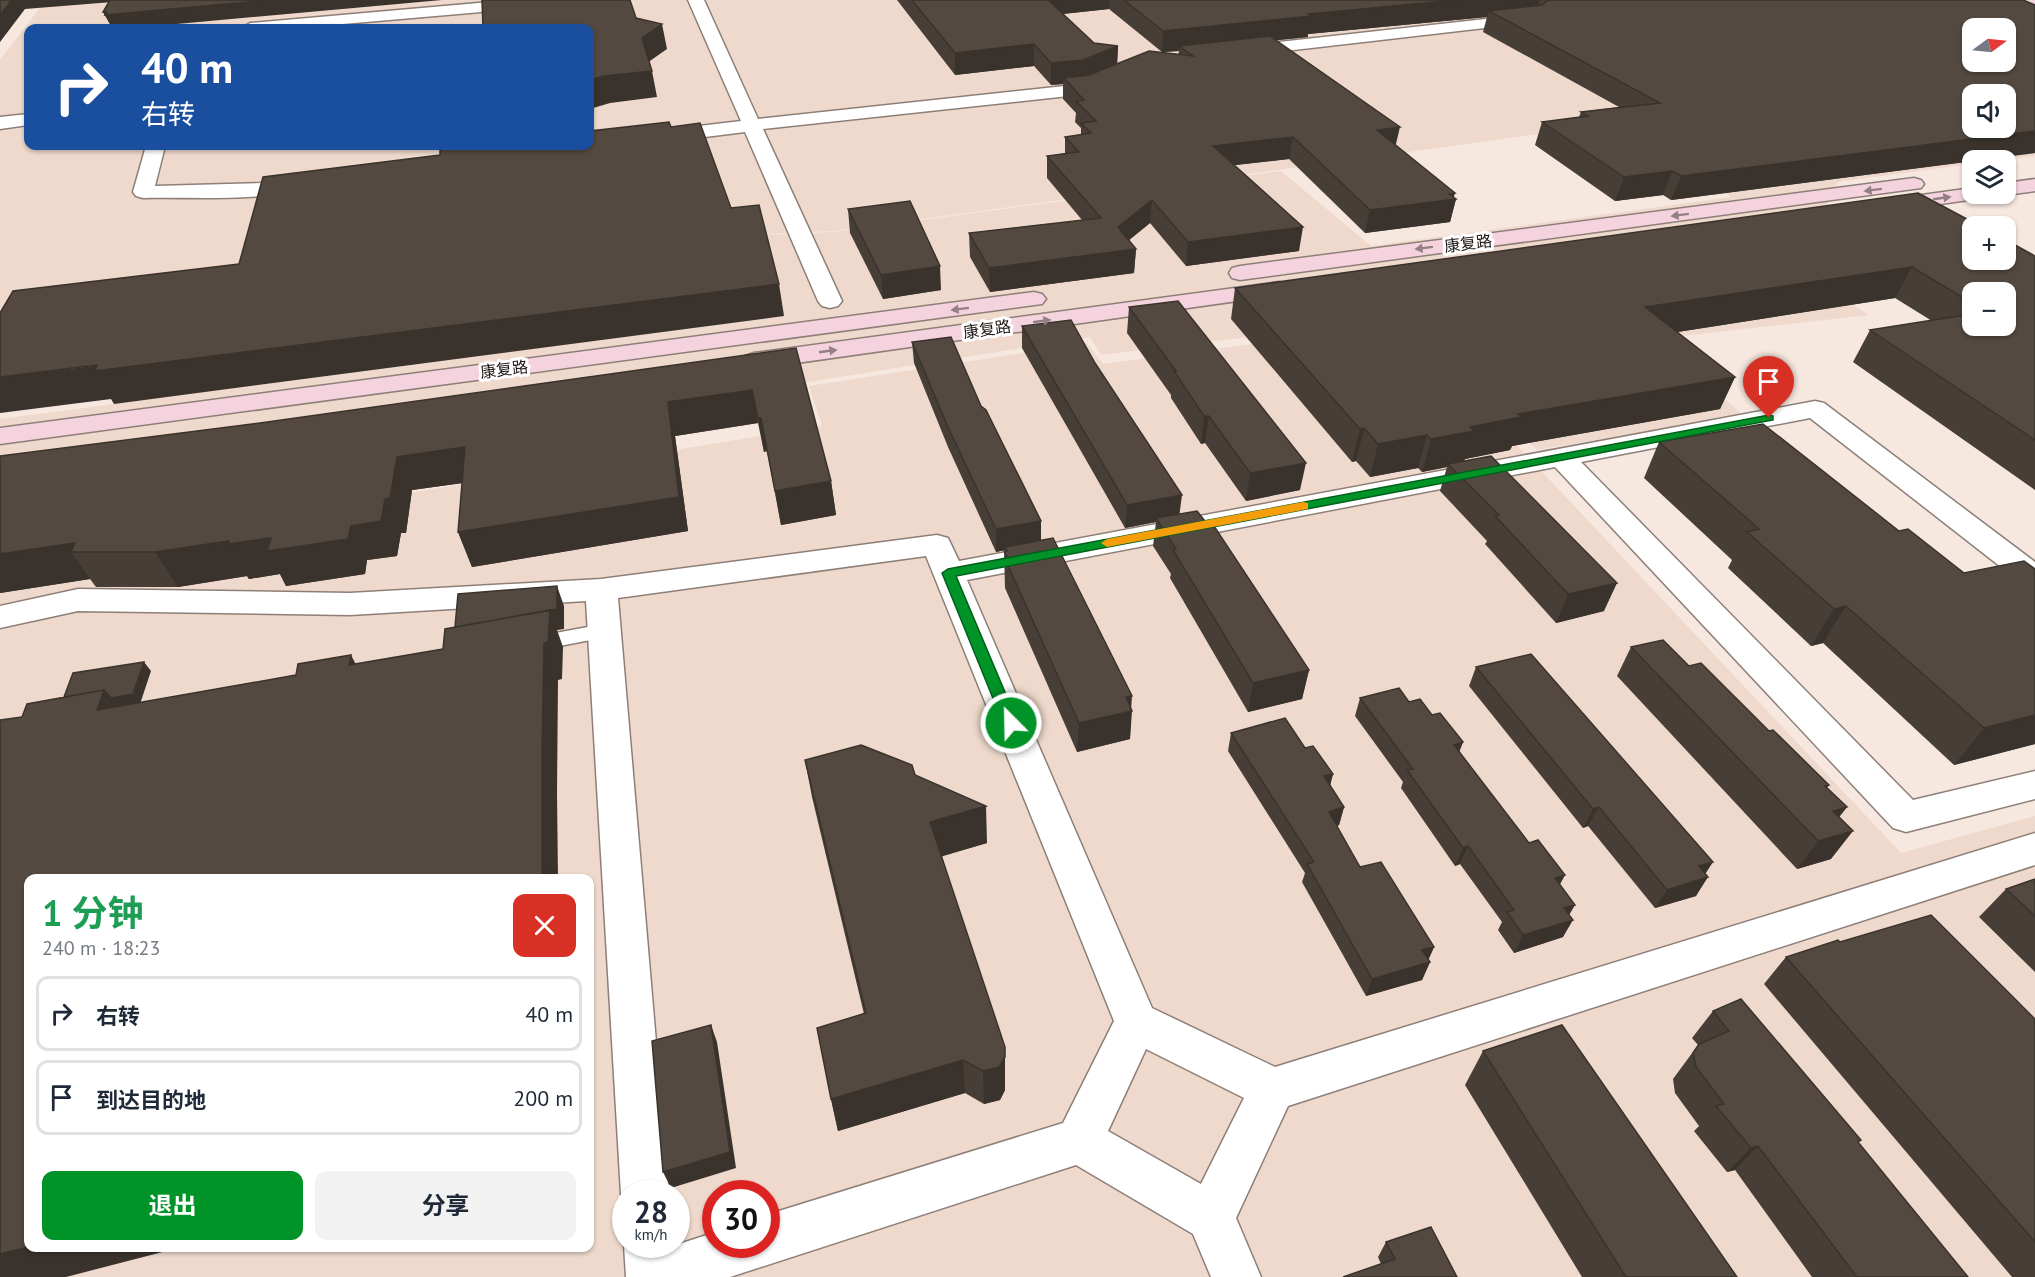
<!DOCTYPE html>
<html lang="zh">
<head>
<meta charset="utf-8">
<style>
  body { margin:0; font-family:"PT Sans","Noto Sans SC",sans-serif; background:#f2f2f3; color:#1f2937; height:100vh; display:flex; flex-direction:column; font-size:22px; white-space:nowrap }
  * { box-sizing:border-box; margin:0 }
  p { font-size:20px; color:#747a83 }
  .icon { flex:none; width:33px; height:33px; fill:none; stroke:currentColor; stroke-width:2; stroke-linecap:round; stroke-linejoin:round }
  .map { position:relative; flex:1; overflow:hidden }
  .drawer { position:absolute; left:24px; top:874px; width:570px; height:378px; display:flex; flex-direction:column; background:#fff; border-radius:12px; box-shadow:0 2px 4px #0004 }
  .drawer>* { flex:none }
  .guide { position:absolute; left:24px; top:24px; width:570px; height:126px; border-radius:12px; box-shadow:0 2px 4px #0004; background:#1a4fa0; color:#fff; overflow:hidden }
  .needle { width:39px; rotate:75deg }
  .buttons { position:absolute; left:1962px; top:18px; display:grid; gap:12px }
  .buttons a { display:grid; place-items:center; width:54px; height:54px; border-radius:12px; background:#fff; box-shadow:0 2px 4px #0004; font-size:30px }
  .speed { position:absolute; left:612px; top:1180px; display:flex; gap:12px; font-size:30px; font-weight:700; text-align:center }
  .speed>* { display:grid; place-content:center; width:78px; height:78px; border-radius:50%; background:#fff; box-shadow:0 2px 4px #0004; line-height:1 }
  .speed small { font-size:15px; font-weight:400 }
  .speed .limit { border:9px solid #d22; background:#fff; color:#111 }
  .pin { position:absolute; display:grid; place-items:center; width:51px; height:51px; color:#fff; margin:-62px -26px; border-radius:50% 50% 50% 0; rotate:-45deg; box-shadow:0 0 6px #0007 }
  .pin .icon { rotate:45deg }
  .me { position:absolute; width:66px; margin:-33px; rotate:337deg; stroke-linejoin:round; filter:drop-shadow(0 0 4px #0008) }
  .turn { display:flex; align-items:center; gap:21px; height:126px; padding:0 18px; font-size:27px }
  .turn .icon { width:78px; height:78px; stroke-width:2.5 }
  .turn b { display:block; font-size:42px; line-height:51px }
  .round { display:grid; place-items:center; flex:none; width:63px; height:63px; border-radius:12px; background:#f2f2f3 }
  .head { display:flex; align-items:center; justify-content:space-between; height:102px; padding:0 18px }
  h1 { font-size:36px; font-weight:700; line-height:45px; color:#1e9e55 }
  .primary-button { display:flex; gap:12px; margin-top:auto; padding:12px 18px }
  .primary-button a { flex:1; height:69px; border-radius:12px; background:#009328; color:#fff; font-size:24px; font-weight:700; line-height:69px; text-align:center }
  .primary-button a+a { background:#f2f2f3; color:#1f2937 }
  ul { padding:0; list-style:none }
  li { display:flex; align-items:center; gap:18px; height:75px; margin:0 12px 9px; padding:0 6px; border:3px solid #e0e1e3; border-radius:12px }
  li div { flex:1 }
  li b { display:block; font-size:22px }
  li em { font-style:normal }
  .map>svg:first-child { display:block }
  .built { fill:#efd9cc; fill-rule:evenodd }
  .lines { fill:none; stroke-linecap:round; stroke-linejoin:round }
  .lane-casing { stroke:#8d7f78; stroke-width:3 }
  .street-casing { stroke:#8d7f78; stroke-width:3 }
  .secondary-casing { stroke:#8d7f78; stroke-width:3 }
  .lane { fill:#fff; fill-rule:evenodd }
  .street { fill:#fff; fill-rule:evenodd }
  .secondary { fill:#f4d3de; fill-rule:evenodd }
  .wall { fill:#473f37; fill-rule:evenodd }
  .shaded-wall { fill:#3a332d }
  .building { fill:#534940; stroke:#3a332d; stroke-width:1.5; fill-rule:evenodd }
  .oneway { fill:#937f84 }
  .route { fill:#009328; stroke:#00601a; stroke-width:1.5 }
  .slow { fill:#f59e0b }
  .labels { text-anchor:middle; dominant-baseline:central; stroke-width:6; stroke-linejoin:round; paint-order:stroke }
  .far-street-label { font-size:16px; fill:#1d1815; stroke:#fff }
</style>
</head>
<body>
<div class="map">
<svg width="2035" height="1277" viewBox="0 0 2035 1277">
  <rect width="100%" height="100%" fill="#f6e7df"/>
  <path class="built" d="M46 0H1959L2006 28H1972V62L2035 80V156L2003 160H1972V164L1837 182 1798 270 1869 315 1655 339 1743 415 1537 450 1407 318 1101 355 1090 337 690 401 0 545V419L114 404 763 235 834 232 1281 171 1371 246 1731 197 1683 165 1597 126 834 231 735 235 0 362V60ZM28 28H590V146H28ZM1972 94H2006V128H1973Z
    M1403 324 1901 853 2035 816V1277H0V559L822 426 809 386 1087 343 1103 364ZM28 879H590V1248H28ZM626 1194H676V1245H626ZM716 1194H766V1245H716Z"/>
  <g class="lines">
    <g class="lane-casing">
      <path id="lane" d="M604 624 611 626 614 631 611 636 534 651 527 649 523 644 527 639 534 637Z"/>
    </g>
    <g class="street-casing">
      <path id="street" d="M512 0H571L563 5 297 28H242L250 23Z
        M688 0H704L758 119 1083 84 1105 76 1111 77 1114 81 1111 85 1087 94 763 129 842 301 838 306 830 308 822 306 818 301 745 132 657 143 650 141 648 137 650 133 657 131 741 121Z
        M1530 14 1536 16 1538 19 1536 22 1242 56 1234 51 1242 46Z
        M28 114V125L0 129V117Z
        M146 146H165L155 186 262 183 303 178 310 180 313 184 310 188C257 202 197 197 143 198L136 196 133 192Z
        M1815 401 1824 403 2035 562V588L2024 585 1810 418 1581 462 1913 800 2035 771V799L1906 832 1893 828 1555 467 967 580 1152 1008 1275 1067 2035 833V865L1288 1106 1236 1218 1261 1277H1211L1193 1234 1076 1165 730 1277H626L624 1245 626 1241V1245H676L716 1232V1245H766V1215L1063 1123 1114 1021 926 556 618 598 669 1194H626V1206L621 1194 586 601 350 615 78 611 0 628V606L78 589 350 593 601 579 937 535 948 538 959 561ZM1146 1049 1244 1098 1201 1184 1108 1131Z"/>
    </g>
    <g class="secondary-casing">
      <path id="secondary" d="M2025 0H2035V6Z
        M1914 178 1921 180 1924 184 1921 188 1240 280 1232 278 1229 273 1232 268 1240 266Z
        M2035 179V191L2006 195 1999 194H2006V183Z
        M1972 188V194H1985L1982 198 1886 212 1879 210 1876 206 1879 202 1886 200Z
        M1279 282 1287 284 1291 289 1287 294 754 369 745 366 741 361 745 356 754 353Z
        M1034 292 1042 294 1046 299 1042 304 0 444V428Z"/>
    </g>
    <use href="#lane" class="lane"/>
    <use href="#street" class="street"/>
    <use href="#secondary" class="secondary"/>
  </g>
  <path class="wall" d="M897 0H2023L1972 161 1671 200 1663 195 1615 201 1535 145 1542 122 1579 117 1581 112 1619 107 1483 32 1487 17 1308 34V37L1276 40 1396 145 1456 199 1450 222 1365 233 1289 159 1234 165 1299 251 1186 266 1150 223 1129 240 1136 249 1134 273 990 292 970 257 969 233 1082 220 1047 178V156L1065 153V137L1081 135V128L1075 122 1076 113 1063 99V84L1051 85 1034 66 955 75ZM1109 9 1162 52 1179 51 1178 55 1117 64 1118 46 1094 43 1063 14Z
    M848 209 941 290 883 299 850 233Z
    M2035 256V490L1853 362 1870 330 1932 321 1895 298 1677 332 1735 377 1720 409 1512 446 1510 450 1465 459 1464 461 1604 611 1556 623 1485 544 1487 541 1440 491 1447 467 1422 472 1418 468 1370 477 1356 461 1352 462 1231 319 1235 288ZM1972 292 2006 326H1972Z
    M1129 307 1300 490 1246 501 1205 443 1201 444 1171 398V395L1127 333Z
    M1022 326 1309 670 1302 699 1248 712 1170 578 1171 574 1153 546 1156 522 1125 528 1022 348Z
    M912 342 1041 540 1131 708 1130 739 1077 752 1005 588 1004 551H1005V550L996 552 948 447 914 363Z
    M796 348 831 481 836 515 781 525 767 451 764 452 758 423 675 436 688 531 472 567 458 532 462 483 412 490 406 533H401L397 556 367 560 365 574 286 586 280 574 249 579 247 576 178 587H96L90 579 0 593V456L260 423Z
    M1659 442 1899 531 1964 573 2035 569V744L1954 765 1823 643 1811 646 1728 568 1732 560 1644 478Z
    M1631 647 1769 731 1829 785 1827 788 1847 807 1839 817 1831 859 1797 869 1617 676Z
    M1476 667 1705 874 1696 896 1655 908 1588 826 1583 828 1469 686Z
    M1360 698 1409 702 1432 715 1463 742 1459 752 1560 885 1569 915 1563 937 1514 953 1498 930 1502 922 1460 864 1455 866 1401 788 1403 782 1355 716Z
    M1231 733 1333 774 1330 786 1344 807 1339 825 1337 826 1360 867 1434 947 1428 960 1430 962 1422 980 1366 996 1302 882 1305 873 1228 751Z
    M805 760 915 775 987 843 942 856 1005 1090 1000 1100 984 1104 965 1093 838 1131 831 1099 864 1014 812 797Z
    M2035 879V972L1979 917 2006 889Z
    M1786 957 2035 1019V1277H2012L1764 984Z
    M1713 1011 1861 1140 1858 1143 1968 1277H1812L1735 1170 1727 1172 1694 1131 1699 1126 1675 1093 1673 1079 1698 1045 1692 1038Z
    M1483 1051 1737 1277H1582L1465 1085Z
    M1386 1242 1457 1277 1381 1264 1378 1257Z"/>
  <path class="shaded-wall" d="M12 0H125V1L25 9 0 42V15Z
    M271 0H442L133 28H112L103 12Z
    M1043 0H1110L1109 9 1043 16Z
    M1456 0H1540L1536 12 1489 11 1487 17 1308 34V37L1185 50 1179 46V51L1162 52 1163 31 1308 14Z
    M662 24 667 49 647 63 642 38Z
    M1034 44V66L955 75V53Z
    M1118 46 1117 67 1082 82 1064 78 1063 84 1051 85V63Z
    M652 71 657 97 610 103 590 109V80L604 76Z
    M1400 127 1395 148 1377 130Z
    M2035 131V153L1671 200 1681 176Z
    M1293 137 1289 159 1210 168 1213 146Z
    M1672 171 1663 195 1615 201 1624 177Z
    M1455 193 1453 200 1456 199 1450 222 1365 233 1370 210Z
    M1152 200 1150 223 1117 250 1118 227Z
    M1303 227 1299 251 1186 266 1188 242Z
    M1136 249 1134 273 990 292 989 268Z
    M940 266 941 290 883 299 881 275Z
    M1912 267 1895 298 1633 339 1645 307Z
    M779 284 784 316 114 404 111 399 0 413V377Z
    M1735 377 1720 409 1512 446 1510 450 1465 459 1463 464H1448L1447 467 1422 472 1431 439 1470 427 1518 414Z
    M752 390 758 423 675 436 688 531 472 567 458 532 668 402Z
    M1204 416H1209L1205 443 1201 444Z
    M758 418H761L767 451 764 452Z
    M1364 428 1356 461 1352 462 1360 429Z
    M1427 435 1418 468 1370 477 1378 444Z
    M465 447 478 481 412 490 406 533H401L397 556 367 560 365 574 286 586 280 574 249 579 247 576 178 587 155 552 229 541 351 526 385 499 397 457Z
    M1306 463 1300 490 1246 501 1250 473Z
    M831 481 836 515 781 525 775 491Z
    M1182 495 1179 518H1156V522L1125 528 1127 505Z
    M1041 521V543L1005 547V550L996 552V529Z
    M75 543 71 552 90 579 0 593V554Z
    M1617 583 1604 611 1556 623 1568 594Z
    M557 586 564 606V629L557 630 563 647 562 679 558 680 557 793 558 879H542L464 647Z
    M1846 606 1823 643 1811 646 1834 609Z
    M351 655 370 692 349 665Z
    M144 662 151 671 140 704 67 717Z
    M1309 670 1302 699 1248 712 1253 683Z
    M1132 696 1131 711H1132L1130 739 1077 752 1079 723 1126 697Z
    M2035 715V744L1954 765 1984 728Z
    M1463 742 1456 760 1454 745Z
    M1333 774 1328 792 1324 776Z
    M986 806 987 843 933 859 930 822Z
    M1344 807 1339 825 1324 830 1329 812Z
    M1599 807 1588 826 1583 828 1593 809Z
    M1847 807 1825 835 1833 811Z
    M1853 831 1831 859 1797 869 1818 841Z
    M1468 846 1460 864 1455 866 1463 848Z
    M1713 862 1702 879 1708 877 1696 896 1655 908 1667 890 1699 866Z
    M1565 875 1556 892 1555 878Z
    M1575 905 1565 922 1564 908Z
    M1573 920 1563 937 1514 953 1523 935Z
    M1434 947 1427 963 1430 962 1422 980 1366 996 1372 979 1422 950Z
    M711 1025 717 1042 736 1168 671 1188 663 1172Z
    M1005 1057V1090L1000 1100 984 1104 983 1071Z
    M963 1060 965 1093 838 1131 831 1099Z
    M1758 1146 1735 1170 1727 1172 1751 1148Z
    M28 1247V1248H178L66 1277H0V1251Z"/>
  <path class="building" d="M0 0H12L0 15Z
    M110 0H271L105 15 107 12H103Z
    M482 0H630L636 18 662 24 642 38 652 71 604 76 590 80V28H483Z
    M912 0H1048L1094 43 1118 46 1083 60 1051 63 1034 44 955 53Z
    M1124 0H1456L1308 14 1311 16 1163 31Z
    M1548 0H2023L2035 5V131L1681 176 1672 171 1624 177 1542 122 1588 116 1581 112 1660 103 1489 11 1542 5ZM1972 28H2006V62H1972ZM1972 94H2006V128H1972Z
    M1270 36 1400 127 1377 130 1455 193 1449 194 1456 199 1370 210 1293 137 1213 146 1303 227 1188 242 1152 200 1118 227 1136 249 989 268 969 233 1101 218 1047 156 1079 152 1065 137 1091 133 1081 123 1096 121 1076 101 1084 100 1064 78 1089 75 1149 51 1193 56 1179 46Z
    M669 122 671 127 700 123 731 208 759 205 779 284 95 371 97 365 0 377V313L13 291 239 264 263 177 440 155V149L470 146H590V131Z
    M1918 193 1980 226H1972V260H2006V240L2035 256V440L1870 330 1972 314V326H2006V292H1972V303L1912 267 1645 307 1735 377 1518 414 1521 417 1470 427 1474 431 1431 439 1427 435 1378 444 1364 428 1360 429 1235 288Z
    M910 201 940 266 881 275 848 209Z
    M1178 301 1306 463 1250 473 1209 416H1204L1174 371H1176L1129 307Z
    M1071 320 1095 363 1182 495 1127 505 1022 326Z
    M951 337 981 406 986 410 1041 521 996 529 947 425 912 342Z
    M796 348 831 481 775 491 761 418H758L752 390 668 402 679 497 458 532 465 447 397 457 390 498 385 499 381 521 351 526 348 539 267 551 271 538 228 544 229 541 155 552H71L75 543 0 554V456L260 423Z
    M1763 424 1899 531 1908 529 1964 573 2024 561 2035 569V715L1984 728 1846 606 1834 609 1747 532 1759 529 1659 442Z
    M1491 456 1617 583 1568 594 1495 516 1499 515 1448 464Z
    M1197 511 1208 525 1212 523 1309 670 1253 683 1173 550 1176 549 1156 518Z
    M1053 538 1132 696 1126 697 1132 711 1079 723 1005 559H1008L1004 551H1007L1005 547Z
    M557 586V609L455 627 458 594Z
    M550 610 548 642 544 643 542 756V879H28V1247L0 1254V720L22 717 27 704 104 690 97 710 296 675 298 664 351 655 349 665 443 649 445 629Z
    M1663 640 1689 666 1701 663 1769 731 1773 730 1829 785 1825 786 1847 807 1833 811 1853 831 1818 841 1631 647Z
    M1531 654 1713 862 1699 866 1708 877 1667 890 1599 807 1593 809 1476 667Z
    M144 662 133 694 111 698 104 690 64 697 73 673Z
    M1399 688 1409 702 1420 699 1432 715 1440 713 1463 742 1454 745 1529 843 1538 840 1565 875 1555 878 1575 905 1564 908 1573 920 1523 935 1507 912 1514 910 1468 846 1463 848 1407 770 1413 769 1360 698Z
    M1285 718 1305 748 1313 746 1333 774 1324 776 1344 807 1329 812 1360 867 1381 862 1434 947 1422 950 1430 962 1372 979 1307 864 1314 862 1231 733Z
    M861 745 912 765 915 775 986 806 930 822 1005 1047V1057L999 1067 983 1071 963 1060 831 1099 817 1028 866 1013 805 760Z
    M2035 879V916L2006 889Z
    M1931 915 2035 1019V1242L1786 957 1838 940 1840 942Z
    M1741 999 1861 1140 1858 1142 1968 1277H1857L1758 1146 1751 1148 1716 1106 1724 1104 1696 1067 1693 1053 1699 1044 1729 1031 1713 1011Z
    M711 1025 730 1152 663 1172 652 1041Z
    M1562 1025 1737 1277H1626L1483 1051Z
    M1431 1227 1457 1277H1343L1395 1259 1386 1242Z"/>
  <defs><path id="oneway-solid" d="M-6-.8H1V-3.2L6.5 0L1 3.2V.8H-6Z" transform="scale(1.5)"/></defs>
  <g class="oneway">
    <use href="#oneway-solid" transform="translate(1873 190) rotate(173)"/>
    <use href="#oneway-solid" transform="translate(1942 198) rotate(-8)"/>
    <use href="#oneway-solid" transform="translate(1680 215) rotate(173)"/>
    <use href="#oneway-solid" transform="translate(1424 248) rotate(173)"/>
    <use href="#oneway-solid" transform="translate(960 309) rotate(173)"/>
    <use href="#oneway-solid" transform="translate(1042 321) rotate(-8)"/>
    <use href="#oneway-solid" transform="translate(828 351) rotate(-8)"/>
  </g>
  <path class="route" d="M1769 415 1773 416V420L956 576 1018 723 1016 727H1006L1003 723 942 573 948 569Z"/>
  <path class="slow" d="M1303 502 1308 503V509L1107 547 1101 543 1107 539Z"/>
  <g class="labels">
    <g class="far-street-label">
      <text transform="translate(1468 243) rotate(-7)">康复路</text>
      <text transform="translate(987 329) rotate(-8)">康复路</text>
      <text transform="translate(504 369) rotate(-7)">康复路</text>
    </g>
  </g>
</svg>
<div class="buttons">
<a><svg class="needle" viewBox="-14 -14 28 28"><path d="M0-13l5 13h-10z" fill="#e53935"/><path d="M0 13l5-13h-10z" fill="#747a83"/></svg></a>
<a><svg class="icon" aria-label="sound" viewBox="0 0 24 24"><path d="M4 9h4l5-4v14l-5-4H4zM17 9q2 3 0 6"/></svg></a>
<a><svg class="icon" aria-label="layers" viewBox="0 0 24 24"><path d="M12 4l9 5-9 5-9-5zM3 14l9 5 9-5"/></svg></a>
<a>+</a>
<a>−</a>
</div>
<div class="speed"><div>28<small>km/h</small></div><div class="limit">30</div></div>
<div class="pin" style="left:1769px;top:418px;background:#d93025"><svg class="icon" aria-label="arrive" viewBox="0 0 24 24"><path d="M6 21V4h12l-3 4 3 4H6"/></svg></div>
<svg class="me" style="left:1011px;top:723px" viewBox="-20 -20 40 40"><circle r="17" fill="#009328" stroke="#fff" stroke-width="3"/><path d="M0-11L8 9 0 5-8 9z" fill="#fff"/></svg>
<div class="guide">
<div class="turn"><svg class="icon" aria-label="right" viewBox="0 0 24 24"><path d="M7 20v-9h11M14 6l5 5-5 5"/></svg><div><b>40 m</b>右转</div></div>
</div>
<section class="drawer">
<div class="head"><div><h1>1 分钟</h1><p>240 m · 18:23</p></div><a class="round" style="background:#d93025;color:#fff"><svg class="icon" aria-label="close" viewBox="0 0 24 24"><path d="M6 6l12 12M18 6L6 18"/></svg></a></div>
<ul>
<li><svg class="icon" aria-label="right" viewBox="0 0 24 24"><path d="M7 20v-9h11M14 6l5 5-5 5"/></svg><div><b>右转</b></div><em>40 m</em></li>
<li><svg class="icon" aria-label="arrive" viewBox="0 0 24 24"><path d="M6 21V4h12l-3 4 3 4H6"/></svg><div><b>到达目的地</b></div><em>200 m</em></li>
</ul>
<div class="primary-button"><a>退出</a><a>分享</a></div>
</section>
</div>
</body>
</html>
